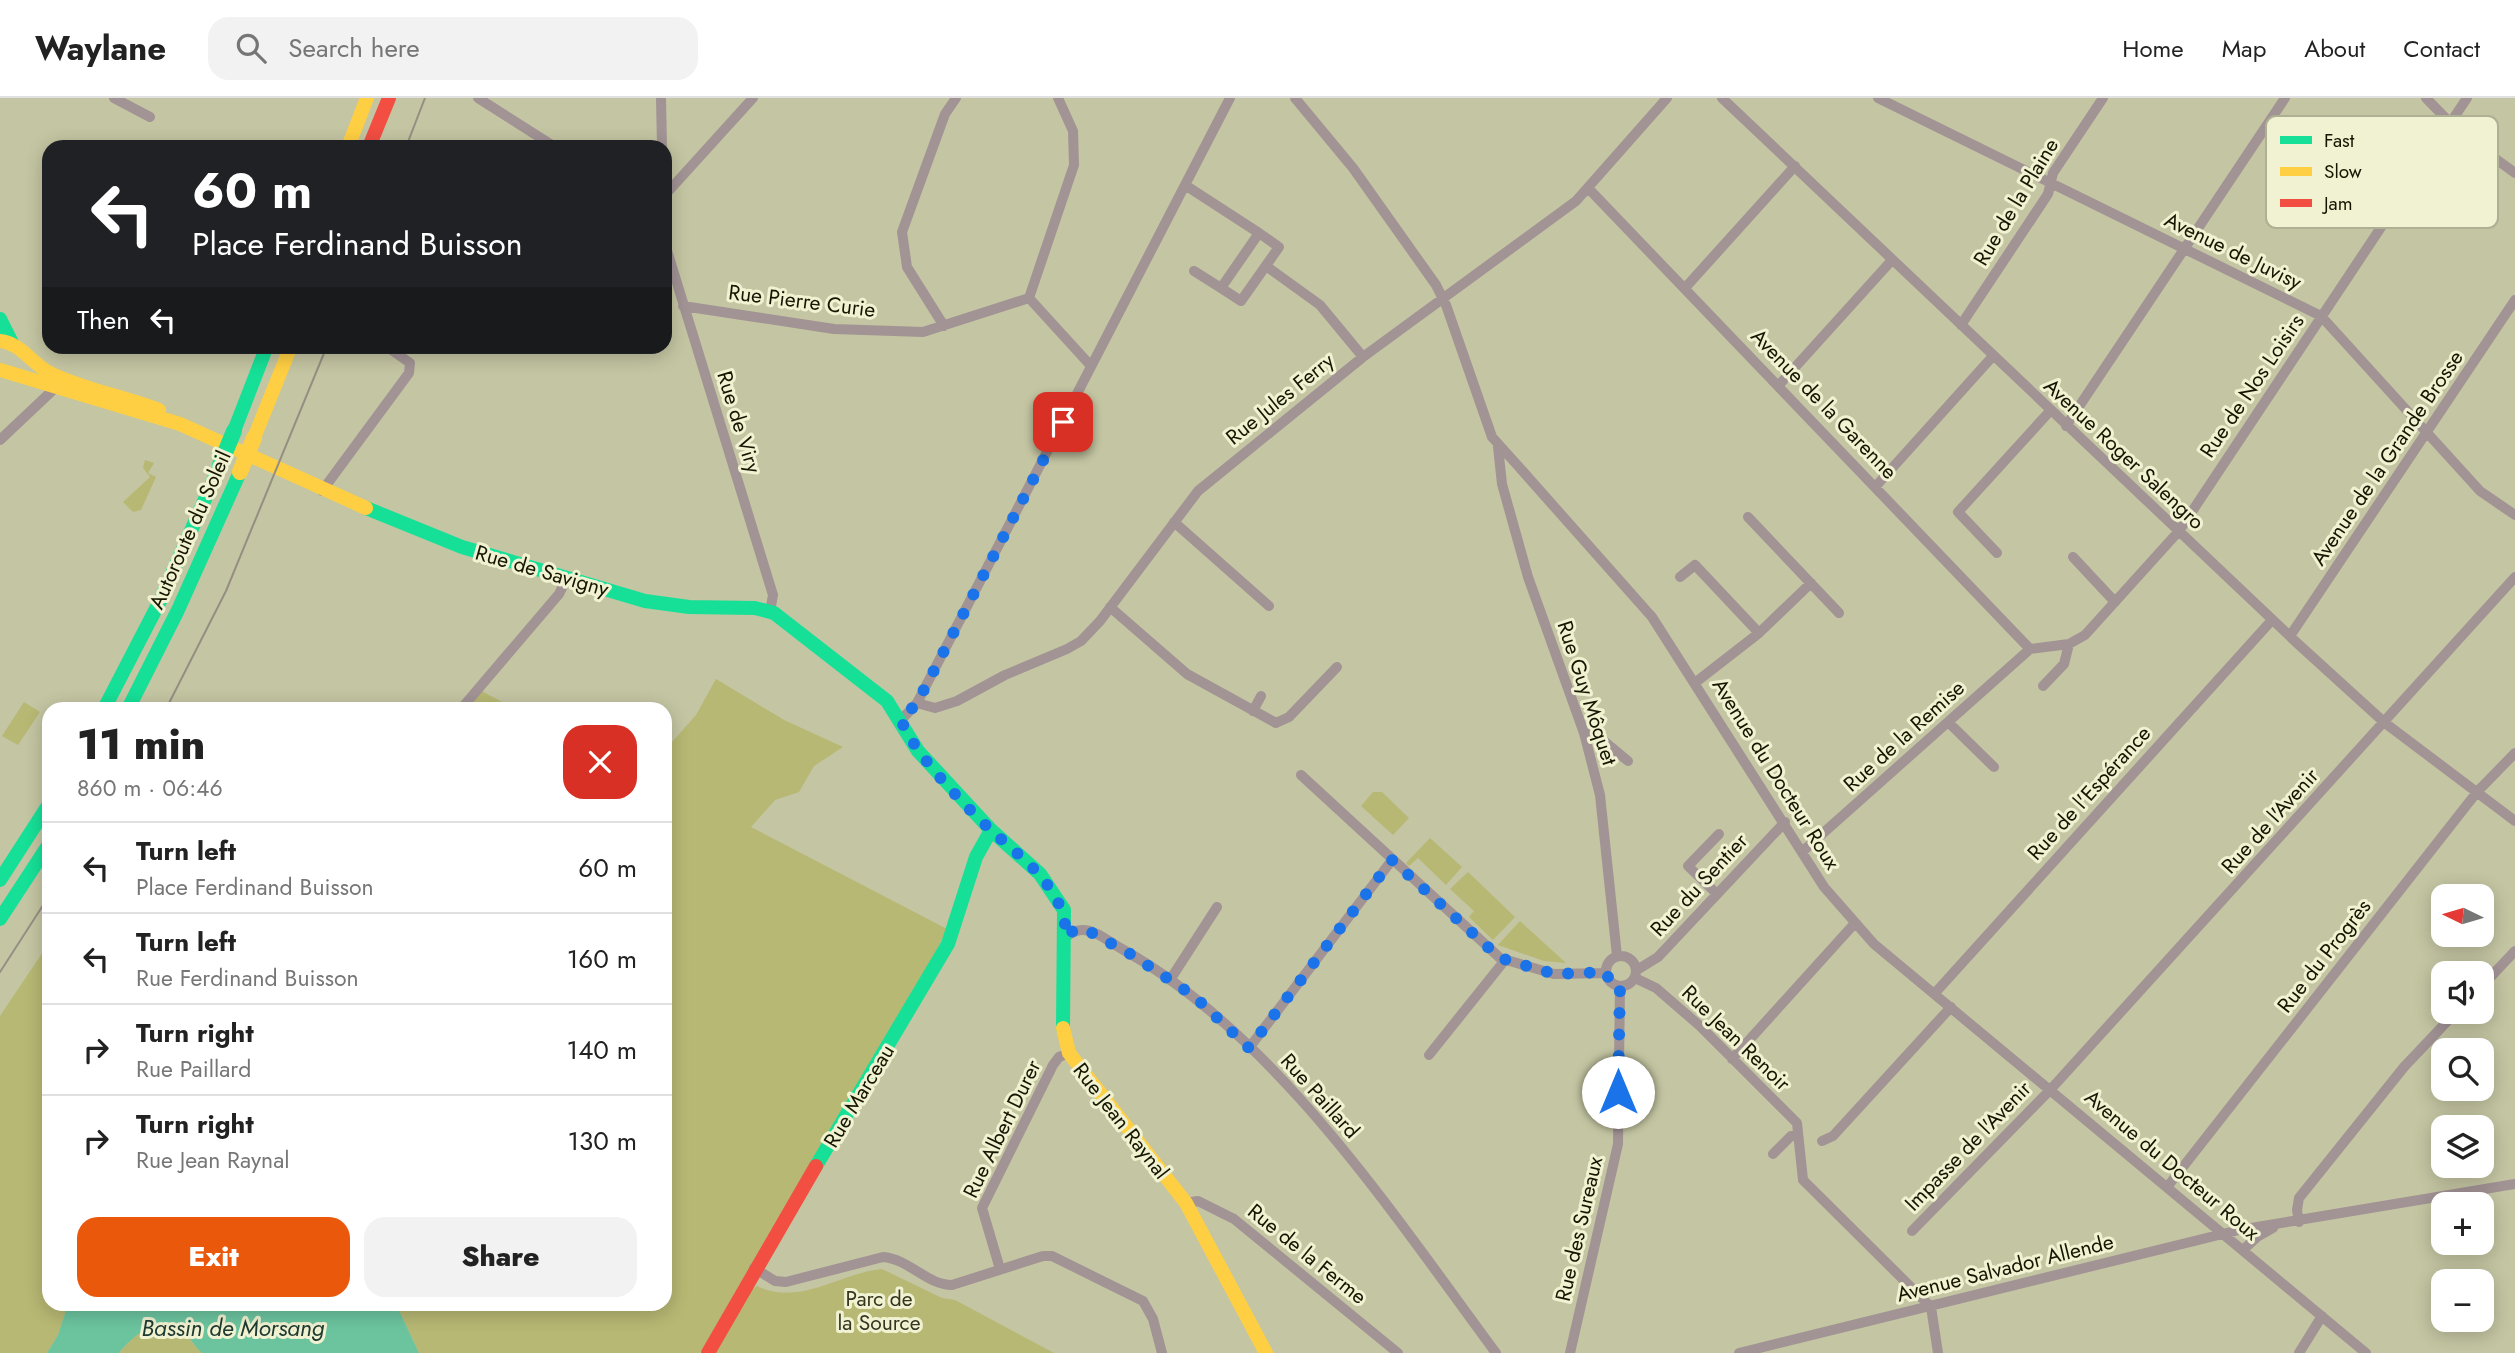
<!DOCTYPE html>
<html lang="en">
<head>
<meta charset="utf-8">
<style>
  body { margin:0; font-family:Jost,sans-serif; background:#f2f2f2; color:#222; height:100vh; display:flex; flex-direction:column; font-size:26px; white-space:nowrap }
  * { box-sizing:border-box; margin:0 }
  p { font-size:23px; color:#767676 }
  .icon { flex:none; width:38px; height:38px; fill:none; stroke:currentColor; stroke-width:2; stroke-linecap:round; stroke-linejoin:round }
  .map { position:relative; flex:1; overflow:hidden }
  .details { position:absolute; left:42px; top:604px; width:630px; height:609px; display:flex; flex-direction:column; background:#fff; border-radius:21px; box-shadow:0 4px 18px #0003 }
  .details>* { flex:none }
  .guide { position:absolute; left:42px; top:42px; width:630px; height:214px; border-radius:21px; box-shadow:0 4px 18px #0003; background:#202124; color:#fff; overflow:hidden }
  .needle { width:46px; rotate:275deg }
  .controls { position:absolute; left:2431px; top:786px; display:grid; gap:14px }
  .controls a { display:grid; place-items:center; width:63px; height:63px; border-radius:14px; background:#fff; box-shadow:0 4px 18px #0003; font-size:35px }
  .pin { position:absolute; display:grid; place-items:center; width:60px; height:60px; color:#fff; margin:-30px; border-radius:14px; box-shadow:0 4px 10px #0006 }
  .me { position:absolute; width:77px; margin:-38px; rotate:0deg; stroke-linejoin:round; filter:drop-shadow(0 0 5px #0008) }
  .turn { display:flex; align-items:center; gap:24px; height:147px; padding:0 35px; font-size:32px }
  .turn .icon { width:91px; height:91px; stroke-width:2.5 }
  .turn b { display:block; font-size:49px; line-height:60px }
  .then { display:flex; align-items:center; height:66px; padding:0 35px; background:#0003; gap:14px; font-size:26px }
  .round { display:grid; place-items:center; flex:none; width:74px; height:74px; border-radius:21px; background:#f2f2f2 }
  .summary { display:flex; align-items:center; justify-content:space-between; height:119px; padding:0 35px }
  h1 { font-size:42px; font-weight:800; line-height:52px }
  .button { display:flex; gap:14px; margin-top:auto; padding:14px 35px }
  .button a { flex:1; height:80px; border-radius:21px; background:#ea580c; color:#fff; font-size:28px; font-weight:800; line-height:80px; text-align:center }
  .button a+a { background:#f2f2f2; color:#222 }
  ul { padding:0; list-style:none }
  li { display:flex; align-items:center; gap:21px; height:91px; padding:0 35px; border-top:2px solid #e0e0e0 }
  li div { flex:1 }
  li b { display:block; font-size:26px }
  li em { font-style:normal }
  header { display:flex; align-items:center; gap:42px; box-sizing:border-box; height:98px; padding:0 35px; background:#fff; border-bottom:2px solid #e0e0e0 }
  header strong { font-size:33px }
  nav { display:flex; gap:38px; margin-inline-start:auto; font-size:24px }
  .search { width:490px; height:63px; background:#f2f2f2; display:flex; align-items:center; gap:18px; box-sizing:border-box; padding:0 24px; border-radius:21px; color:#767676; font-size:26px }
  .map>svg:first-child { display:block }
  .green { fill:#b7b873 }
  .water { fill:#6cc49f }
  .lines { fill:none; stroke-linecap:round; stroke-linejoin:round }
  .street { stroke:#a29395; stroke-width:10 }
  .fast { stroke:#16e098; stroke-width:14 }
  .slow { stroke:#ffcf43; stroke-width:14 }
  .jam { stroke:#f24e42; stroke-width:14 }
  .tram { stroke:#958f83; stroke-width:2 }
  .fast-bridge { stroke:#16e098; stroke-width:16 }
  .slow-bridge { stroke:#ffcf43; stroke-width:16 }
  .route { stroke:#1a73e8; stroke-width:12; stroke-dasharray:0 21.6 }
  .labels { text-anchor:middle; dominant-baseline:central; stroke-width:6; stroke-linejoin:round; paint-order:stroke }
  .street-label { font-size:21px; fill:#151500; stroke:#f0f2d2 }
  .park-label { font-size:21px; fill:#35351f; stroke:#f0f2d2 }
  .water-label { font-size:23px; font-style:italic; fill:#203b31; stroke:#f0f2d2 }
  .key { fill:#f0f2d2; stroke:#aeb093; stroke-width:2 }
  .key-label { font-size:19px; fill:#151500 }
</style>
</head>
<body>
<header>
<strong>Waylane</strong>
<div class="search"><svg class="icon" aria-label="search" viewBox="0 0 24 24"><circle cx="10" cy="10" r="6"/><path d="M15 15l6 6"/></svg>Search here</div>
<nav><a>Home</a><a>Map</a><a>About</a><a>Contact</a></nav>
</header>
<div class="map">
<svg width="2515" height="1255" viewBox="0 0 2515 1255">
  <rect width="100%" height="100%" fill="#c4c5a2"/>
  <path class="green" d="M145 362 154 365 148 375 156 379 141 412 133 414 123 404 150 379 143 370Z
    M716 581 784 622 843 649 814 668 799 694 775 702 751 729 947 831 928 870 700 1255H419L396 1206H665V652L696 617Z
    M478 591 515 611H461Z
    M24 604 40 614 18 647 2 638Z
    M1373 694H1382L1409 720 1393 737 1361 708Z
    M1430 740 1462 769 1446 787 1418 760 1409 768 1406 765Z
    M1468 774 1515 819 1493 842 1469 819 1474 813 1450 791Z
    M1520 823 1566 865 1544 863 1498 847Z
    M49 845V1206H68L58 1237 47 1255H0V918Z
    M882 1171 942 1200 955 1202 1054 1255H713L747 1195 757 1188C799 1209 840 1175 882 1171Z
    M162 1227 182 1233 202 1255H119C132 1240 142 1229 162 1227Z"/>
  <path class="water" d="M68 1206H396L419 1255H202C195 1249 190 1239 183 1234 158 1215 134 1237 119 1255H47L58 1237Z"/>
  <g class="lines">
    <path class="street" d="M114 0 150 19
      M478 0 555 49
      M661 0 662 49
      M1295 0 1353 70 1436 187 1446 207 1492 339 1519 369 1652 519 1824 789 1874 846 2366 1255
      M1722 0 2297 545 2385 625 2515 723
      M1878 0 2321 218 2480 393 2515 417
      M2426 0 2460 35 2515 75
      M1185 87 1259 135
      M1588 90 2030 551
      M665 97 753 0
      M1259 135 1279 149 1241 203 1221 190Z
      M665 146 773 497 770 514
      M1266 168 1320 207 1363 259
      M1194 173 1221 190
      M1685 190 1795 68
      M1029 200 1074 67 1073 33 1058 0
      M683 208 834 231 923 234 1029 200 1091 268
      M1961 227 2048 96 2053 75 2103 0
      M944 228 907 169 902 134 945 16 956 0
      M1779 287 1892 162
      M2066 328 2285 0
      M0 342 54 291
      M1498 349 1502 386 1528 479 1584 635 1600 697 1617 858
      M1876 388 1993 258
      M322 393 409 275 410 265 386 248
      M1748 419 1839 515
      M1174 424 1269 508
      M1997 455 1958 414 2050 313
      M2073 459 2115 504
      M1680 479 1695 467 1759 535
      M1110 509 1187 576 1276 625 1289 619 1337 569
      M2290 538 2515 202
      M1696 584 1759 535 1811 485
      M2043 588 2064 566 2069 546
      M917 605 935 610 957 603 1005 577 1067 551 1081 543 1100 523 1198 393 1363 259 1576 103 1667 0
      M461 611 559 496 567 480
      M1253 613 1261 598
      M901 622 917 605 1230 0
      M1948 624 1994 669
      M1584 635 1598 638 1628 663
      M1301 677 1500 860 1554 876 1606 875
      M1803 753 2030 551 2069 546 2085 537 2179 433 2467 0
      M1717 796 1688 768 1719 736
      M1066 839C1086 822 1102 840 1122 851 1275 936 1393 1116 1496 1255
      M1606 873a15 15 0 1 1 30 0a15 15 0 1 1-30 0Z
      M1637 872 1658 859 1785 724
      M1635 880 1656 890 1700 928 1797 1025 1803 1082 1931 1209
      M1170 882 1217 809
      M2482 888 2515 853
      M1935 895 2272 522
      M1249 950 1392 762
      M1429 957 1505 862
      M1732 961 1855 825
      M1822 1043 1833 1038 1951 909
      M1773 1056 1791 1038 1798 1037
      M2168 1088 2477 694 2515 655
      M1186 1105 1198 1103 1234 1121 1398 1255
      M2299 1124 2297 1112 2299 1100 2404 969 2456 914
      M1912 1133 2051 991 2515 479
      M2243 1152 2257 1139 2273 1130
      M754 1170 775 1183 786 1184 883 1159C909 1161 927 1187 952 1187L1043 1158H1052L1143 1203 1153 1221 1162 1255
      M1000 1171 982 1110 1053 967 1059 959 1069 955
      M1931 1209 1938 1255
      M1570 1255 1618 1046 1620 888
      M1739 1255 2239 1132 2515 1086
      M2299 1255 2322 1218"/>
    <path class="fast" d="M0 221 12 245
      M234 333 267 248
      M366 410 462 449 645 503 689 509 755 510 774 515 887 603 918 653 991 732 1040 776 1064 812 1063 930
      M104 611 161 501 220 367
      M128 611 178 512 240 374
      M0 782 49 706
      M0 821 49 746
      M816 1068 948 846 976 759 991 732"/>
    <path class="slow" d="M348 49 367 0
      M0 243C21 245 32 266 50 275 84 292 123 298 159 312
      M0 272 180 326 366 410
      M254 340 291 248
      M1063 930 1069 955 1186 1105 1266 1255"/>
    <path class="jam" d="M369 49 389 0
      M708 1255 816 1068"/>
    <path class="tram" d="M406 49 425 0
      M166 611 226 493 327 248
      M0 874 49 798"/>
    <path class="fast-bridge" d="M220 367 234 333"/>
    <path class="slow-bridge" d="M240 374 254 340"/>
  </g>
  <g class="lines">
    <path class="route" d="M1063 324 917 605 901 622C915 657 964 707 992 733 1025 763 1066 791 1066 839L1074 832 1085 831 1132 857 1194 898 1249 950 1392 762 1500 860 1554 876 1606 874 1610 884 1620 888 1618 994"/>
  </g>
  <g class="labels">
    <g class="street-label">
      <text transform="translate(2016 104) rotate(-59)">Rue de la Plaine</text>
      <text transform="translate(2233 153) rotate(26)">Avenue de Juvisy</text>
      <text transform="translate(802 203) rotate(7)">Rue Pierre Curie</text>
      <text transform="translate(2252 288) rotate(-56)">Rue de Nos Loisirs</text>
      <text transform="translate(1280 301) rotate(-39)">Rue Jules Ferry</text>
      <text transform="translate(1824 306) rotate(46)">Avenue de la Garenne</text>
      <text transform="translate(739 324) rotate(73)">Rue de Viry</text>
      <text transform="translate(2124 356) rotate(43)">Avenue Roger Salengro</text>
      <text transform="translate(2387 360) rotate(-56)">Avenue de la Grande Brosse</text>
      <text transform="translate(190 432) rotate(-66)">Autoroute du Soleil</text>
      <text transform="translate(542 473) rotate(16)">Rue de Savigny</text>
      <text transform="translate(1587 595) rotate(72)">Rue Guy Môquet</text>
      <text transform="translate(1904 638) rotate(-42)">Rue de la Remise</text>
      <text transform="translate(1776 676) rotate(58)">Avenue du Docteur Roux</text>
      <text transform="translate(2089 695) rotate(-48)">Rue de l'Espérance</text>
      <text transform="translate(2270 723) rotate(-48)">Rue de l'Avenir</text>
      <text transform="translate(1699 787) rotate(-47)">Rue du Sentier</text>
      <text transform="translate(2324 858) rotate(-52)">Rue du Progrès</text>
      <text transform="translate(1736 940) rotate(44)">Rue Jean Renoir</text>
      <text transform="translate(859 998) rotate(-59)">Rue Marceau</text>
      <text transform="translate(1320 998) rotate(48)">Rue Paillard</text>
      <text transform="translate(1121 1023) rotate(52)">Rue Jean Raynal</text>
      <text transform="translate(1002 1031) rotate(-64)">Rue Albert Durer</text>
      <text transform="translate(1968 1048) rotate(-46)">Impasse de l'Avenir</text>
      <text transform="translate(2172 1067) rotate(40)">Avenue du Docteur Roux</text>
      <text transform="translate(1579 1131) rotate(-77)">Rue des Sureaux</text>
      <text transform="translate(1307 1156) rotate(39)">Rue de la Ferme</text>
      <text transform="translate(2005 1170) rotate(-14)">Avenue Salvador Allende</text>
    </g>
    <g class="park-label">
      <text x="879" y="1201">Parc de<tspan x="879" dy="24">la Source</tspan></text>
    </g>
    <g class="water-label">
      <text x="233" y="1230">Bassin de Morsang</text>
    </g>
  </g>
  <rect x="2266" y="18" width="232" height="112" rx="10" class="key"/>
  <rect x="2280" y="38" width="32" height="8" fill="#16e098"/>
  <rect x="2280" y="69" width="32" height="9" fill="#ffcf43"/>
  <rect x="2280" y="101" width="32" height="8" fill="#f24e42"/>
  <g class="key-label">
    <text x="2324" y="49">Fast</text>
    <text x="2324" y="80">Slow</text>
    <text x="2324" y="112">Jam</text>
  </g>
</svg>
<div class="controls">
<a><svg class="needle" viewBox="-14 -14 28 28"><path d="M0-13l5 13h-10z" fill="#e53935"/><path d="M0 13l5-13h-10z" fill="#767676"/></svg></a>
<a><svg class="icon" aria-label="sound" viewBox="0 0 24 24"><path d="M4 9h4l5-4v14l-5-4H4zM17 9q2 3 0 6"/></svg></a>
<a><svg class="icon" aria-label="search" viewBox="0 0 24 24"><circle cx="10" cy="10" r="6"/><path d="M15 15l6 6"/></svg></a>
<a><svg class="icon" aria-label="layers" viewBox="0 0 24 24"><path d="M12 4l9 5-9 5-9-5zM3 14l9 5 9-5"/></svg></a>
<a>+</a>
<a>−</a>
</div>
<div class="pin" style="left:1063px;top:324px;background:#d93025"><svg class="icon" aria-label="arrive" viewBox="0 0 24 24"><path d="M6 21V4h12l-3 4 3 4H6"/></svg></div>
<svg class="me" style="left:1618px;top:994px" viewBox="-20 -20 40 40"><circle r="19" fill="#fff"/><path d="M0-13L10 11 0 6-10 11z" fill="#1a73e8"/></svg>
<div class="guide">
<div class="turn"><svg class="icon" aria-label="left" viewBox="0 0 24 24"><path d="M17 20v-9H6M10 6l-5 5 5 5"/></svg><div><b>60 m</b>Place Ferdinand Buisson</div></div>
<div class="then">Then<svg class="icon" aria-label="left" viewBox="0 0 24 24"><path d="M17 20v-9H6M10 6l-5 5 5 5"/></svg></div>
</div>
<section class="details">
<div class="summary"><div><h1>11 min</h1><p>860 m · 06:46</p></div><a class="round" style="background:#d93025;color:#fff"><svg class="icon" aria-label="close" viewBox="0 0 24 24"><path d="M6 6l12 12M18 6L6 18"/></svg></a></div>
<ul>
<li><svg class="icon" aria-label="left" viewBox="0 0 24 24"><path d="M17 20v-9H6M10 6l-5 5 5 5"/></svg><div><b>Turn left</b><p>Place Ferdinand Buisson</p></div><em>60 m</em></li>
<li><svg class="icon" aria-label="left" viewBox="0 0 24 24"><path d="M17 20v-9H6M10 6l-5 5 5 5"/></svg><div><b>Turn left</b><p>Rue Ferdinand Buisson</p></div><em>160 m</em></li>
<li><svg class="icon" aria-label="right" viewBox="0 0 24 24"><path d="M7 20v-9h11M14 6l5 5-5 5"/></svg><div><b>Turn right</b><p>Rue Paillard</p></div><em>140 m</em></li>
<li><svg class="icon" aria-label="right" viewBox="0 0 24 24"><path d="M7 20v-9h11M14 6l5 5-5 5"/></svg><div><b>Turn right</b><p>Rue Jean Raynal</p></div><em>130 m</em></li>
</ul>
<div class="button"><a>Exit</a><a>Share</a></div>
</section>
</div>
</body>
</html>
